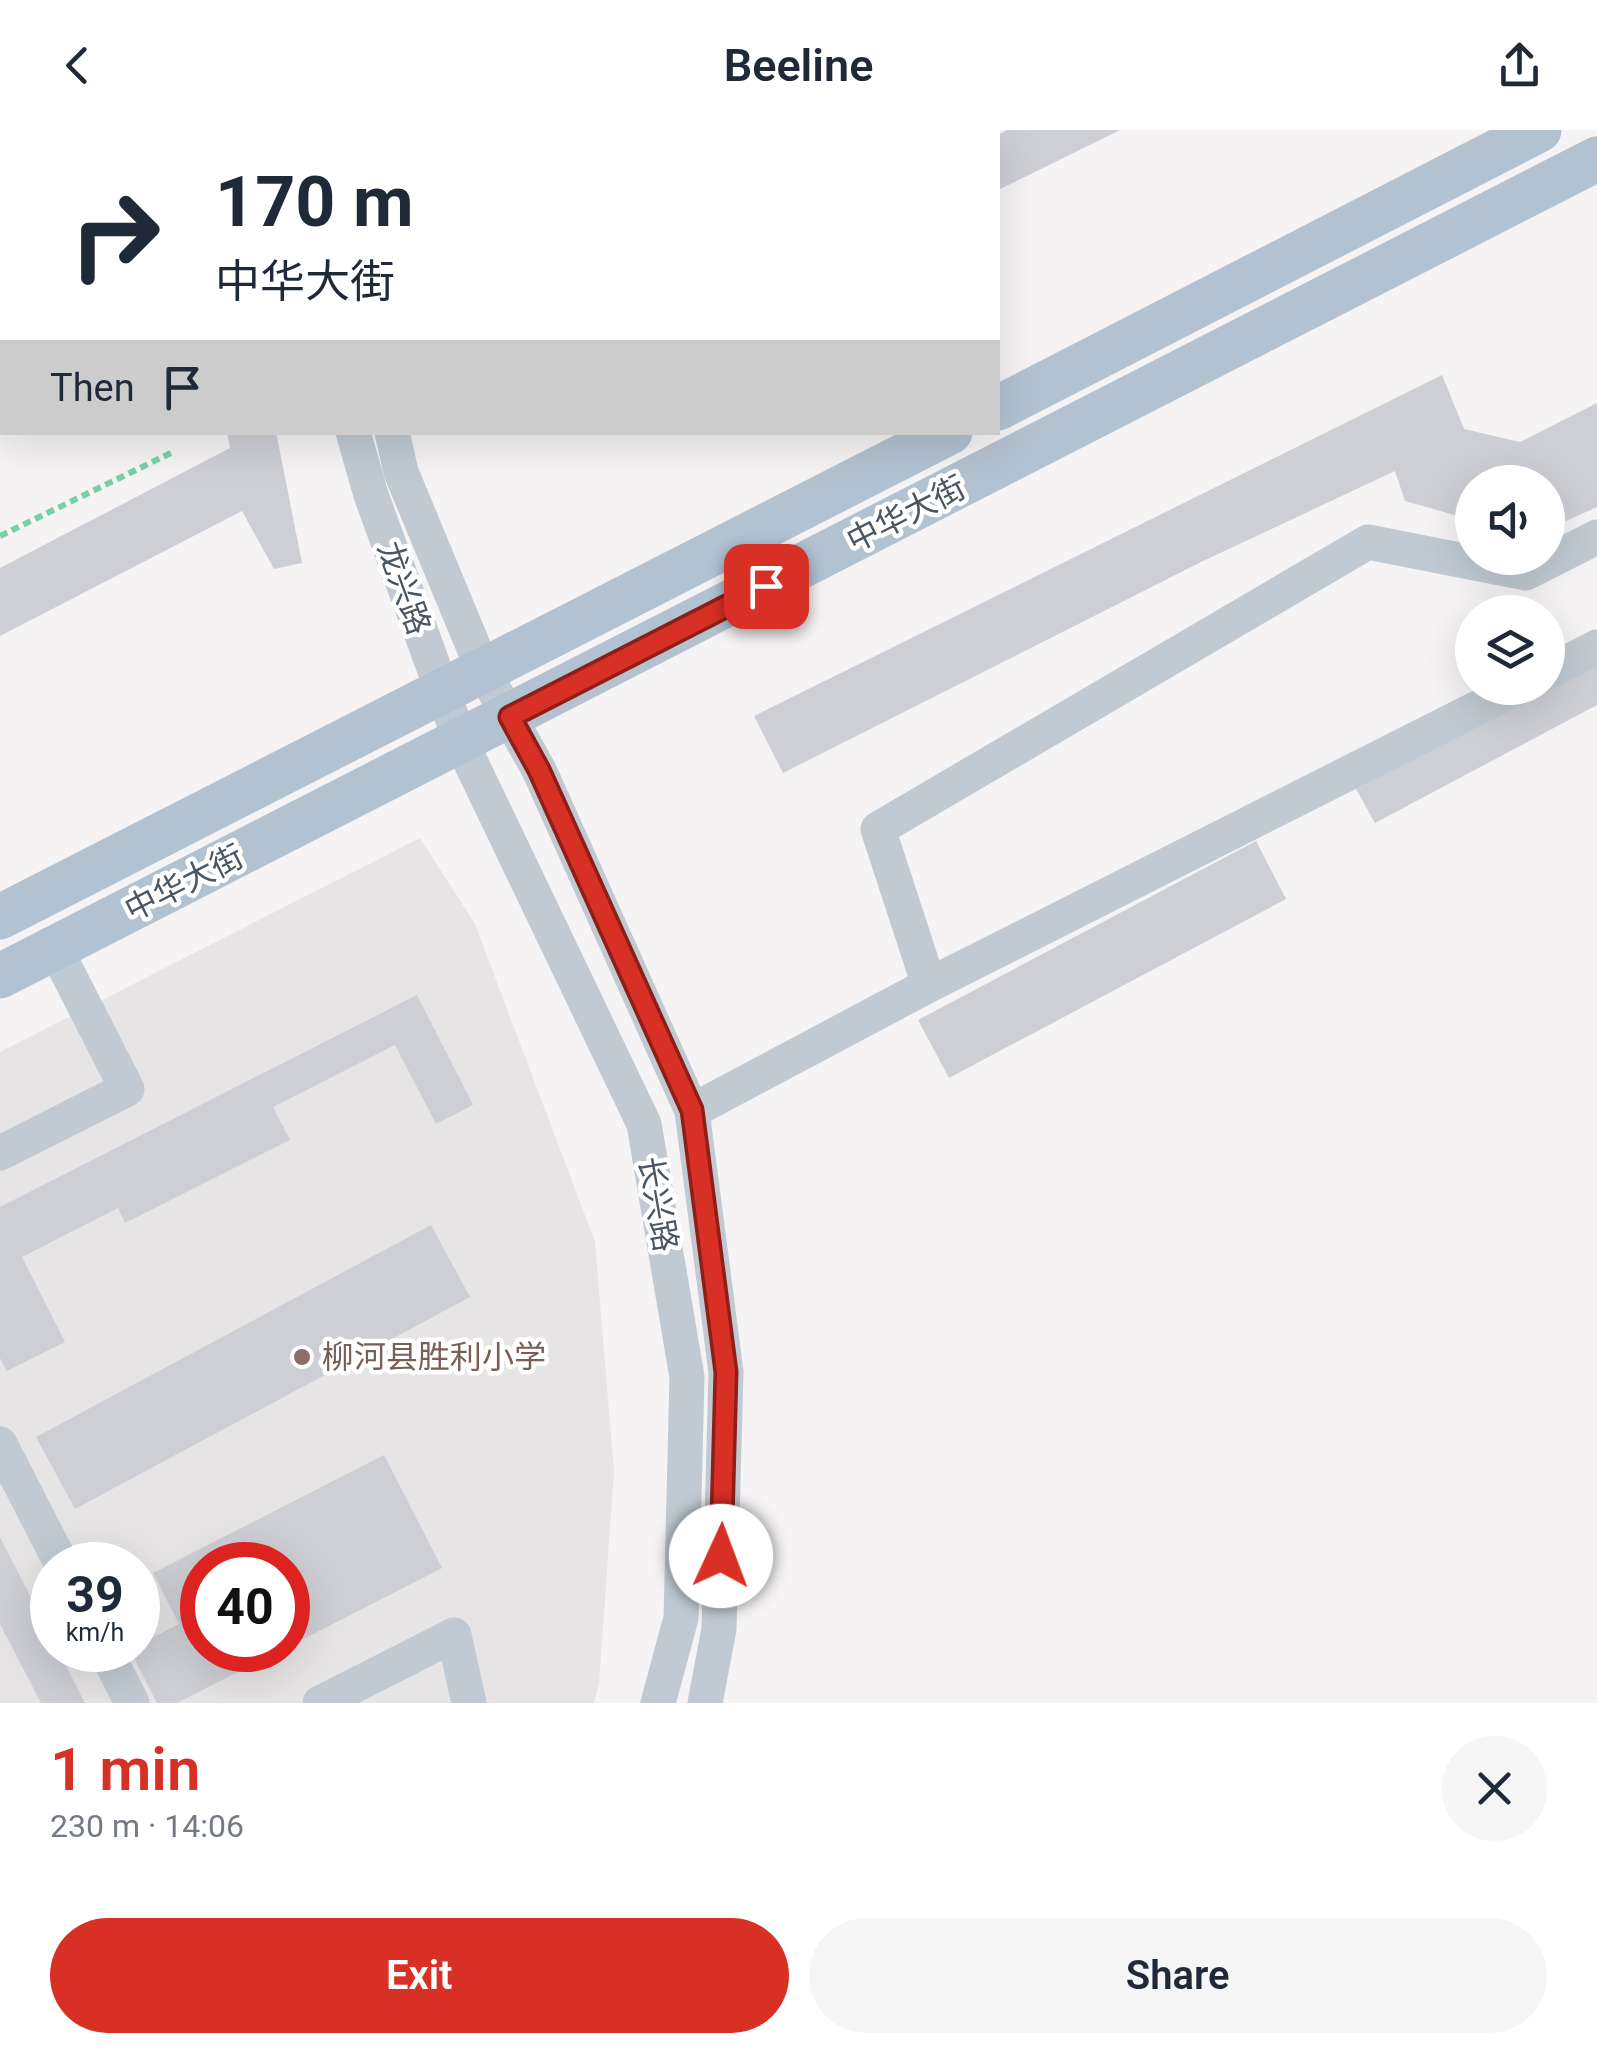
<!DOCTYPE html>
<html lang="en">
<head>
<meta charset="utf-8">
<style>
  body { margin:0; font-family:Roboto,"Noto Sans SC",sans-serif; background:#f6f6f7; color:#1f2937; height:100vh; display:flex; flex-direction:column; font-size:38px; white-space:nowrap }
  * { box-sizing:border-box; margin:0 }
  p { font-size:32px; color:#747a83 }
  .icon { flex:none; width:55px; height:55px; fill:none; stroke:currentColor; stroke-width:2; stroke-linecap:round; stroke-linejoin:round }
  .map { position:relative; height:1573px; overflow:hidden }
  .side { display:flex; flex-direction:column; background:#fff; flex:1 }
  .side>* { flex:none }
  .hud { position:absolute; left:0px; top:0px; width:1000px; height:305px; box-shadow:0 10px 40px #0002; background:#fff; color:#1f2937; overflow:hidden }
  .controls { position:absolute; left:1455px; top:335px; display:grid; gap:20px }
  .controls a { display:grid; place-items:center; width:110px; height:110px; border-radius:50%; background:#fff; box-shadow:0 10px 40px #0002; font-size:50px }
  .speed { position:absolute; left:30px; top:1412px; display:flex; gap:20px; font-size:50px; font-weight:700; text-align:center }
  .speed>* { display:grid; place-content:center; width:130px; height:130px; border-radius:50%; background:#fff; box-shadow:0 10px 40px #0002; line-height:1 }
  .speed small { font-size:25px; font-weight:400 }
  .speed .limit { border:15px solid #d22; background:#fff; color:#111 }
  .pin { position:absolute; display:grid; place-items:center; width:85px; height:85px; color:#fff; margin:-42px; border-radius:20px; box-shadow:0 5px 15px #0006 }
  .me { position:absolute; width:110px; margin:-55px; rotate:2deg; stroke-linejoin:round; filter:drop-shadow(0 0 8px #0008) }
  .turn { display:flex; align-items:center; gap:35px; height:210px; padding:0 50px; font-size:45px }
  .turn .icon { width:130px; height:130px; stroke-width:2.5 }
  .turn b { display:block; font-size:70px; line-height:85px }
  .then { display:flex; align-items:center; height:95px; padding:0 50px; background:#0003; gap:20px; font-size:38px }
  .round { display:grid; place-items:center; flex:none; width:105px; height:105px; border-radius:52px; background:#f6f6f7 }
  .overview { display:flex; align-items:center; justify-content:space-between; height:170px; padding:0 50px }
  h1 { font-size:60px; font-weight:600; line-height:75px; color:#d93025 }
  .button { display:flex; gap:20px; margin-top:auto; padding:20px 50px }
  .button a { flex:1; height:115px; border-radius:60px; background:#d93025; color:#fff; font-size:40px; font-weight:600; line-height:115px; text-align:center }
  .button a+a { background:#f6f6f7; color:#1f2937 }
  header { display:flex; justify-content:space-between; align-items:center; height:130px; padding:0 50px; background:#fff; font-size:45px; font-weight:600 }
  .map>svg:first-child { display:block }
  .education { fill:#e6e4e5; fill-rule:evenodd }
  .building { fill:#cdcfd5 }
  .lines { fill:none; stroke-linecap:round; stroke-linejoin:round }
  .path { stroke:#7ad0a6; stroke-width:6; stroke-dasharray:8 5; stroke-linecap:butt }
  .minor { stroke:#c1cad2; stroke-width:35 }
  .major { stroke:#b3c2d1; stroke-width:45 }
  .route-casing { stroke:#8d1f18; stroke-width:25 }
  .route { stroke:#d93025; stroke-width:18 }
  .education-dot { fill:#8d6e63; stroke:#fff; stroke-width:4 }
  .labels { text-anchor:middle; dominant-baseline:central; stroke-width:9; stroke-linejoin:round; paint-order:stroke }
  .street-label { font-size:32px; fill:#4a5661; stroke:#fff }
  .education-label { font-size:32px; fill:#785e54; stroke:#fff; text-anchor:start }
</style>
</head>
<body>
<header><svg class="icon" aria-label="back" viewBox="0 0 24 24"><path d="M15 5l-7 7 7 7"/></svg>Beeline<svg class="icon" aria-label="share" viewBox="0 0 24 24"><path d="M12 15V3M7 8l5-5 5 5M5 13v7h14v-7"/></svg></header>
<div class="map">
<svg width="1597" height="1573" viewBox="0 0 1597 1573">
  <rect width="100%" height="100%" fill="#f5f3f3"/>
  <path class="education" d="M420 708 475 794 595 1112 614 1342 599 1553 594 1573H0V922ZM52 1435H138V1520H52ZM202 1435H288V1520H202Z"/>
  <path class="building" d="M1007 0H1120L998 60V5Z
    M1442 245 1464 299 1520 312 1597 273V377L1548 399V352H1472V390L1405 371 1395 341 1201 432 783 643 754 586Z
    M227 302H276L302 433 274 439 242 381 0 506V438L230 318Z
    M1597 531V575L1375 693 1356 659Z
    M1256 711 1286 769 949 948 918 890Z
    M417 865 473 975 436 994 395 915 273 977 290 1010 125 1093 118 1078 22 1127 65 1212 7 1241 0 1228V1077Z
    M431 1095 470 1167 75 1379 36 1307Z
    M384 1325 442 1438 288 1517V1435H202V1520H281L177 1573H157L130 1520H138V1515L179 1494 153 1443Z
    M0 1407 52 1509V1520H58L85 1573H41L0 1494Z"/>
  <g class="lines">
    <path class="path" d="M0 96 2 95
      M0 132 2 131
      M0 406 175 321"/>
    <path class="minor" d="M280 0V2
      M325 0V2
      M766 0 767 2
      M939 2 944 0
      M353 302 371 365 461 612 644 994 687 1247 681 1488 658 1573
      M392 302 401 342 484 542 539 640 692 981 726 1242 719 1499 705 1573
      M1548 542 1597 517
      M929 855 878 699 1368 412 1526 443 1597 407
      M692 981 929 855 1517 558
      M0 1023 127 959 55 818
      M0 1314 62 1435
      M105 1520 132 1573
      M320 1573 454 1505 469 1573"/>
    <path class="major" d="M998 278 1539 0
      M0 787 950 302
      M0 846 1597 29"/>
  </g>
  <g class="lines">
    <g class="route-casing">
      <path id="route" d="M721 1426 726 1242 692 980 539 640 510 587 766 456"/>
    </g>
    <use href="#route" class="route"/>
  </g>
  <circle class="education-dot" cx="302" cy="1227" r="10"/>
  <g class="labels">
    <g class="street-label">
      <text transform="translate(906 384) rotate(-27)">中华大街</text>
      <text transform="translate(404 458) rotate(70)">龙兴路</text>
      <text transform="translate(184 753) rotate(-27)">中华大街</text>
      <text transform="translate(658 1074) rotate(80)">长兴路</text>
    </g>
    <g class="education-label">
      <text x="322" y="1227">柳河县胜利小学</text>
    </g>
  </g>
</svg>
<div class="controls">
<a><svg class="icon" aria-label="sound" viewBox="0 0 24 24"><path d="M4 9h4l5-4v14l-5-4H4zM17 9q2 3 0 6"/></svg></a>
<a><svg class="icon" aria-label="layers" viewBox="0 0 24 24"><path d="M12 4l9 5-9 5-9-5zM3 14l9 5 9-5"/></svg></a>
</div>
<div class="speed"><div>39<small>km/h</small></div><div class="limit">40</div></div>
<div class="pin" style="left:766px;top:456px;background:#d93025"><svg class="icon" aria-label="arrive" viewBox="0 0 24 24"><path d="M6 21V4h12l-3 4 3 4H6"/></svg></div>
<svg class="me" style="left:721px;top:1426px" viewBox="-20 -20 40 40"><circle r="19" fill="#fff"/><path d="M0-13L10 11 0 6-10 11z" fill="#d93025"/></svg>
<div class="hud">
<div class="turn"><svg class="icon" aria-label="right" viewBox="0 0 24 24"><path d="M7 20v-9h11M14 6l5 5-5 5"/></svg><div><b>170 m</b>中华大街</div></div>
<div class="then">Then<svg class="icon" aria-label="arrive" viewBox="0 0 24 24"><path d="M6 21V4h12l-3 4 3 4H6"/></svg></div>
</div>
</div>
<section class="side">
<div class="overview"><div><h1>1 min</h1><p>230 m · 14:06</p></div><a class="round"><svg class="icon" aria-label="close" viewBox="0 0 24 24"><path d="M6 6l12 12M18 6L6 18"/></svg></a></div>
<div class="button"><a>Exit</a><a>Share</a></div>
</section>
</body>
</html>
